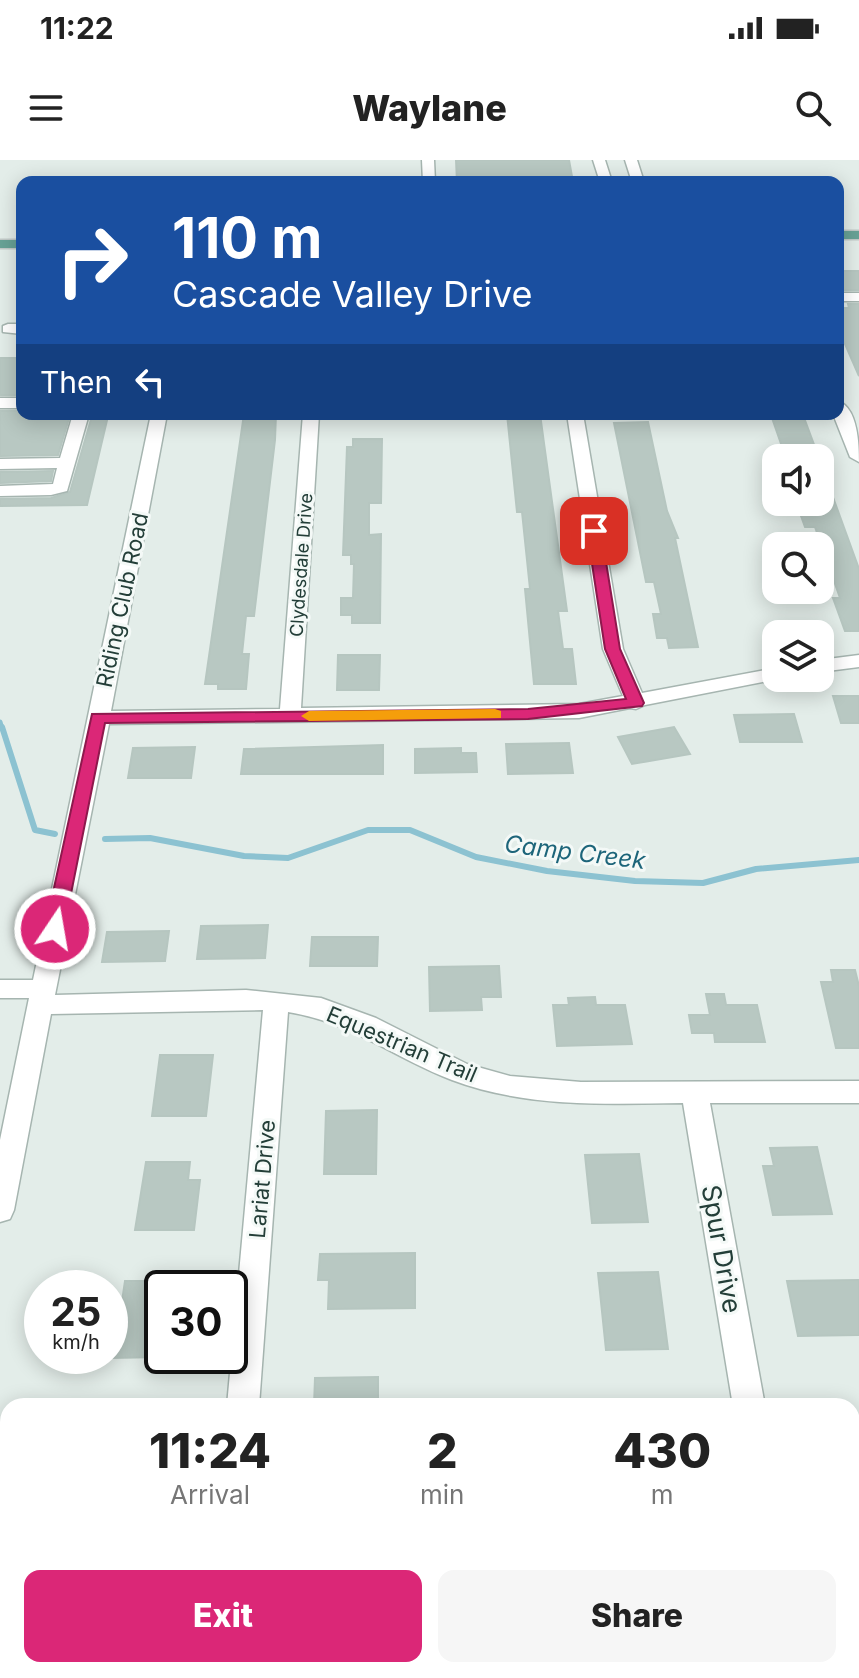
<!DOCTYPE html>
<html lang="en">
<head>
<meta charset="utf-8">
<style>
  body { margin:0; font-family:Inter,sans-serif; background:#f6f6f6; color:#222; height:100vh; display:flex; flex-direction:column; font-size:30px; white-space:nowrap }
  * { box-sizing:border-box; margin:0 }
  p { font-size:26px; color:#767676 }
  .icon { flex:none; width:44px; height:44px; fill:none; stroke:currentColor; stroke-width:2; stroke-linecap:round; stroke-linejoin:round }
  .map { position:relative; flex:1; overflow:hidden }
  .details { position:absolute; left:0px; top:1238px; width:860px; height:280px; display:flex; flex-direction:column; background:#fff; border-radius:24px 24px 0 0; box-shadow:0 4px 20px #0003 }
  .details>* { flex:none }
  .guide { position:absolute; left:16px; top:16px; width:828px; height:244px; border-radius:16px; box-shadow:0 4px 20px #0003; background:#1a4fa0; color:#fff; overflow:hidden }
  .controls { position:absolute; left:762px; top:284px; display:grid; gap:16px }
  .controls a { display:grid; place-items:center; width:72px; height:72px; border-radius:16px; background:#fff; box-shadow:0 4px 20px #0003; font-size:40px }
  .speed { position:absolute; left:24px; top:1110px; display:flex; gap:16px; font-size:40px; font-weight:700; text-align:center }
  .speed>* { display:grid; place-content:center; width:104px; height:104px; border-radius:50%; background:#fff; box-shadow:0 4px 20px #0003; line-height:1 }
  .speed small { font-size:20px; font-weight:400 }
  .speed .limit { border:4px solid #111; border-radius:12px; background:#fff; color:#111 }
  .pin { position:absolute; display:grid; place-items:center; width:68px; height:68px; color:#fff; margin:-34px; border-radius:16px; box-shadow:0 4px 12px #0006 }
  .me { position:absolute; width:88px; margin:-44px; rotate:12deg; stroke-linejoin:round; filter:drop-shadow(0 0 6px #0008) }
  .turn { display:flex; align-items:center; gap:28px; height:168px; padding:0 24px; font-size:36px }
  .turn .icon { width:104px; height:104px; stroke-width:2.5 }
  .turn b { display:block; font-size:56px; line-height:68px }
  .then { display:flex; align-items:center; height:76px; padding:0 24px; background:#0003; gap:16px; font-size:30px }
  .eta { display:flex; justify-content:space-evenly; align-items:center; height:136px; text-align:center }
  .eta b { font-size:48px; font-weight:800; line-height:56px }
  .primary-button { display:flex; gap:16px; margin-top:auto; padding:16px 24px }
  .primary-button a { flex:1; height:92px; border-radius:16px; background:#db2777; color:#fff; font-size:32px; font-weight:800; line-height:92px; text-align:center }
  .primary-button a+a { background:#f6f6f6; color:#222 }
  .status { display:flex; justify-content:space-between; align-items:center; height:56px; padding:0 40px; background:#fff; direction:ltr }
  .status svg { height:22px; fill:currentColor }
  header { display:flex; justify-content:space-between; align-items:center; height:104px; padding:0 24px; background:#fff; font-size:36px; font-weight:800 }
  .map>svg:first-child { display:block }
  .lines { fill:none; stroke-linecap:round; stroke-linejoin:round }
  .stream-far1 { stroke:#8cc2d1; stroke-width:5 }
  .stream { stroke:#8cc2d1; stroke-width:6 }
  .building { fill:#b8c8c2; stroke:#b6c6c0; stroke-width:2 }
  .minor-casing { stroke:#a6b5b0; stroke-width:3 }
  .major-casing { stroke:#c1c9c7; stroke-width:3 }
  .minor { fill:#fff; fill-rule:evenodd }
  .major { fill:#68a296; fill-rule:evenodd }
  .route { fill:#db2777; stroke:#8e194d; stroke-width:2 }
  .slow { fill:#f59e0b }
  .labels { text-anchor:middle; dominant-baseline:central; stroke-width:6; stroke-linejoin:round; paint-order:stroke }
  .far-street-label { font-size:18px; fill:#233e38; stroke:#f4f9f7 }
  .street-label { font-size:22px; fill:#233e38; stroke:#f4f9f7 }
  .water-label { font-size:24px; font-style:italic; fill:#1d657a; stroke:#f4f9f7 }
  .near-street-label { font-size:26px; fill:#233e38; stroke:#f4f9f7 }
</style>
</head>
<body>
<div class="status"><b>11:22</b><svg viewBox="0 0 49 12"><path d="M0 12V9h3v3zM5 12V6h3v6zM10 12V3h3v9zM15 12V0h3v12zM26 1h20v11H26zM47 4h2v5h-2z"/></svg></div>
<header><svg class="icon" aria-label="menu" viewBox="0 0 24 24"><path d="M4 6h16M4 12h16M4 18h16"/></svg>Waylane<svg class="icon" aria-label="search" viewBox="0 0 24 24"><circle cx="10" cy="10" r="6"/><path d="M15 15l6 6"/></svg></header>
<div class="map">
<svg width="859" height="1518" viewBox="0 0 859 1518">
  <rect width="100%" height="100%" fill="#e3ede9"/>
  <g class="lines">
    <path class="stream-far1" d="M0 562 2 569"/>
    <path class="stream" d="M2 567 35 670 55 674
      M105 679 150 678 244 696 288 698 368 670H410L476 697 547 711 635 721 703 723 756 709 859 700"/>
  </g>
  <path class="building" d="M456 0H569L573 22H457Z
    M838 111H859V130H841Z
    M848 144H859V216L838 168V148H849Z
    M0 198H22V235H0Z
    M0 251H22V255H70L58 295 0 296Z
    M244 254H276L275 280 254 456H246L242 494H249L246 529H218V524H205Z
    M507 254H540L567 451H558L563 489H572L576 524H534L525 429H530L522 352H517Z
    M771 255H803L819 298H786Z
    M92 256H108L87 345 0 346V339L51 338 70 332Z
    M648 262 667 351 678 378H675L698 487 669 488 667 478H657L653 454H661L654 422H646L614 263Z
    M353 279H382L381 343H369V375L381 374 380 463H352V455H341V438H353L354 404H351V395H343L347 287H353Z
    M822 307 859 409V471H845L833 438H840L815 367H805L796 342H820Z
    M53 311 51 321 0 323V312Z
    M338 495H380L379 530H337Z
    M833 536H859V563H841Z
    M794 554 802 582H740L734 555Z
    M674 567 690 594 632 604 618 577Z
    M569 583 573 613 508 614 506 584Z
    M383 585V614H241L244 589Z
    M195 587 191 618H128L133 588Z
    M461 588V593H476L477 612 415 613V589Z
    M268 765 265 798 197 799 201 766Z
    M169 771 165 801 102 802 107 772Z
    M312 777H378L377 806H310Z
    M499 806 501 837H481L482 850 430 851 429 807Z
    M831 810H855L859 826V888H836L821 822H833Z
    M706 834H724L726 845H757L765 882H715L714 873H692L689 855H710Z
    M595 837 596 845H625L632 884 557 886 553 845H569L568 838Z
    M160 895H213L206 956H152Z
    M377 950 376 1014H324L326 951Z
    M817 987 832 1054 773 1055 763 1006H774L770 988Z
    M639 994 648 1062 592 1063 585 995Z
    M146 1002H190L188 1020H200L194 1070H135Z
    M415 1093V1148L328 1149 329 1120H318L320 1094Z
    M658 1112 668 1189 606 1190 598 1113Z
    M859 1120V1175L798 1176 787 1121Z
    M125 1121H162V1197L110 1198V1162H119Z
    M378 1217V1246H314L315 1218Z"/>
  <g class="lines">
    <g class="minor-casing">
      <path id="minor" d="M422 0H434L435 22H423Z
        M593 0H605L612 22H600Z
        M625 0H637L644 22H632Z
        M838 133H859V141H838Z
        M8 164H22V174L3 172V166Z
        M0 238H22V248H0Z
        M838 241C858 248 859 284 859 302L850 297 833 254H838Z
        M73 254H89L67 331 51 335 0 336V326L53 324 57 308 0 309V299L60 298Z
        M151 254H167L111 551 280 549 303 254H319L301 548 579 544 623 536 603 489 567 254H583L623 489 642 533 776 508V518H783L645 545 636 549 630 548 579 558 109 564 55 835 246 830 321 838 376 858 467 904 510 916 581 922 859 921V943H710L765 1246H733L683 943C606 944 526 948 452 920 392 897 354 863 288 852L259 1246H227L263 850 51 854 14 1050 10 1059 0 1062V980L29 838H0V820H33Z
        M859 495V507L820 512V500Z
        M204 1510H240L239 1518H203Z
        M776 1510H812L814 1518H778Z"/>
    </g>
    <g class="major-casing">
      <path id="major" d="M838 71H859V79H838Z
        M0 80H22V88H0Z"/>
    </g>
    <use href="#minor" class="minor"/>
    <use href="#major" class="major"/>
  </g>
  <path class="route" d="M594 367 601 371 620 489 644 543 642 546 528 559 105 563 64 769 55 775 48 773 45 769 92 554 528 549 626 539 605 489 587 371Z"/>
  <path class="slow" d="M495 549 501 551V558L309 561 301 556 309 551Z"/>
  <g class="labels">
    <g class="far-street-label">
      <text transform="translate(301 405) rotate(-86)">Clydesdale Drive</text>
    </g>
    <g class="street-label">
      <text transform="translate(122 440) rotate(-78)">Riding Club Road</text>
      <text transform="translate(402 884) rotate(23)">Equestrian Trail</text>
      <text transform="translate(262 1019) rotate(-85)">Lariat Drive</text>
    </g>
    <g class="water-label">
      <text transform="translate(575 692) rotate(7)">Camp Creek</text>
    </g>
    <g class="near-street-label">
      <text transform="translate(722 1089) rotate(80)">Spur Drive</text>
    </g>
  </g>
</svg>
<div class="controls">
<a><svg class="icon" aria-label="sound" viewBox="0 0 24 24"><path d="M4 9h4l5-4v14l-5-4H4zM17 9q2 3 0 6"/></svg></a>
<a><svg class="icon" aria-label="search" viewBox="0 0 24 24"><circle cx="10" cy="10" r="6"/><path d="M15 15l6 6"/></svg></a>
<a><svg class="icon" aria-label="layers" viewBox="0 0 24 24"><path d="M12 4l9 5-9 5-9-5zM3 14l9 5 9-5"/></svg></a>
</div>
<div class="speed"><div>25<small>km/h</small></div><div class="limit">30</div></div>
<div class="pin" style="left:594px;top:371px;background:#d93025"><svg class="icon" aria-label="arrive" viewBox="0 0 24 24"><path d="M6 21V4h12l-3 4 3 4H6"/></svg></div>
<svg class="me" style="left:55px;top:769px" viewBox="-20 -20 40 40"><circle r="17" fill="#db2777" stroke="#fff" stroke-width="3"/><path d="M0-11L8 9 0 5-8 9z" fill="#fff"/></svg>
<div class="guide">
<div class="turn"><svg class="icon" aria-label="right" viewBox="0 0 24 24"><path d="M7 20v-9h11M14 6l5 5-5 5"/></svg><div><b>110 m</b>Cascade Valley Drive</div></div>
<div class="then">Then<svg class="icon" aria-label="left" viewBox="0 0 24 24"><path d="M17 20v-9H6M10 6l-5 5 5 5"/></svg></div>
</div>
<section class="details">
<div class="eta">
<div><b>11:24</b><p>Arrival</p></div>
<div><b>2</b><p>min</p></div>
<div><b>430</b><p>m</p></div>
</div>
<div class="primary-button"><a>Exit</a><a>Share</a></div>
</section>
</div>
</body>
</html>
